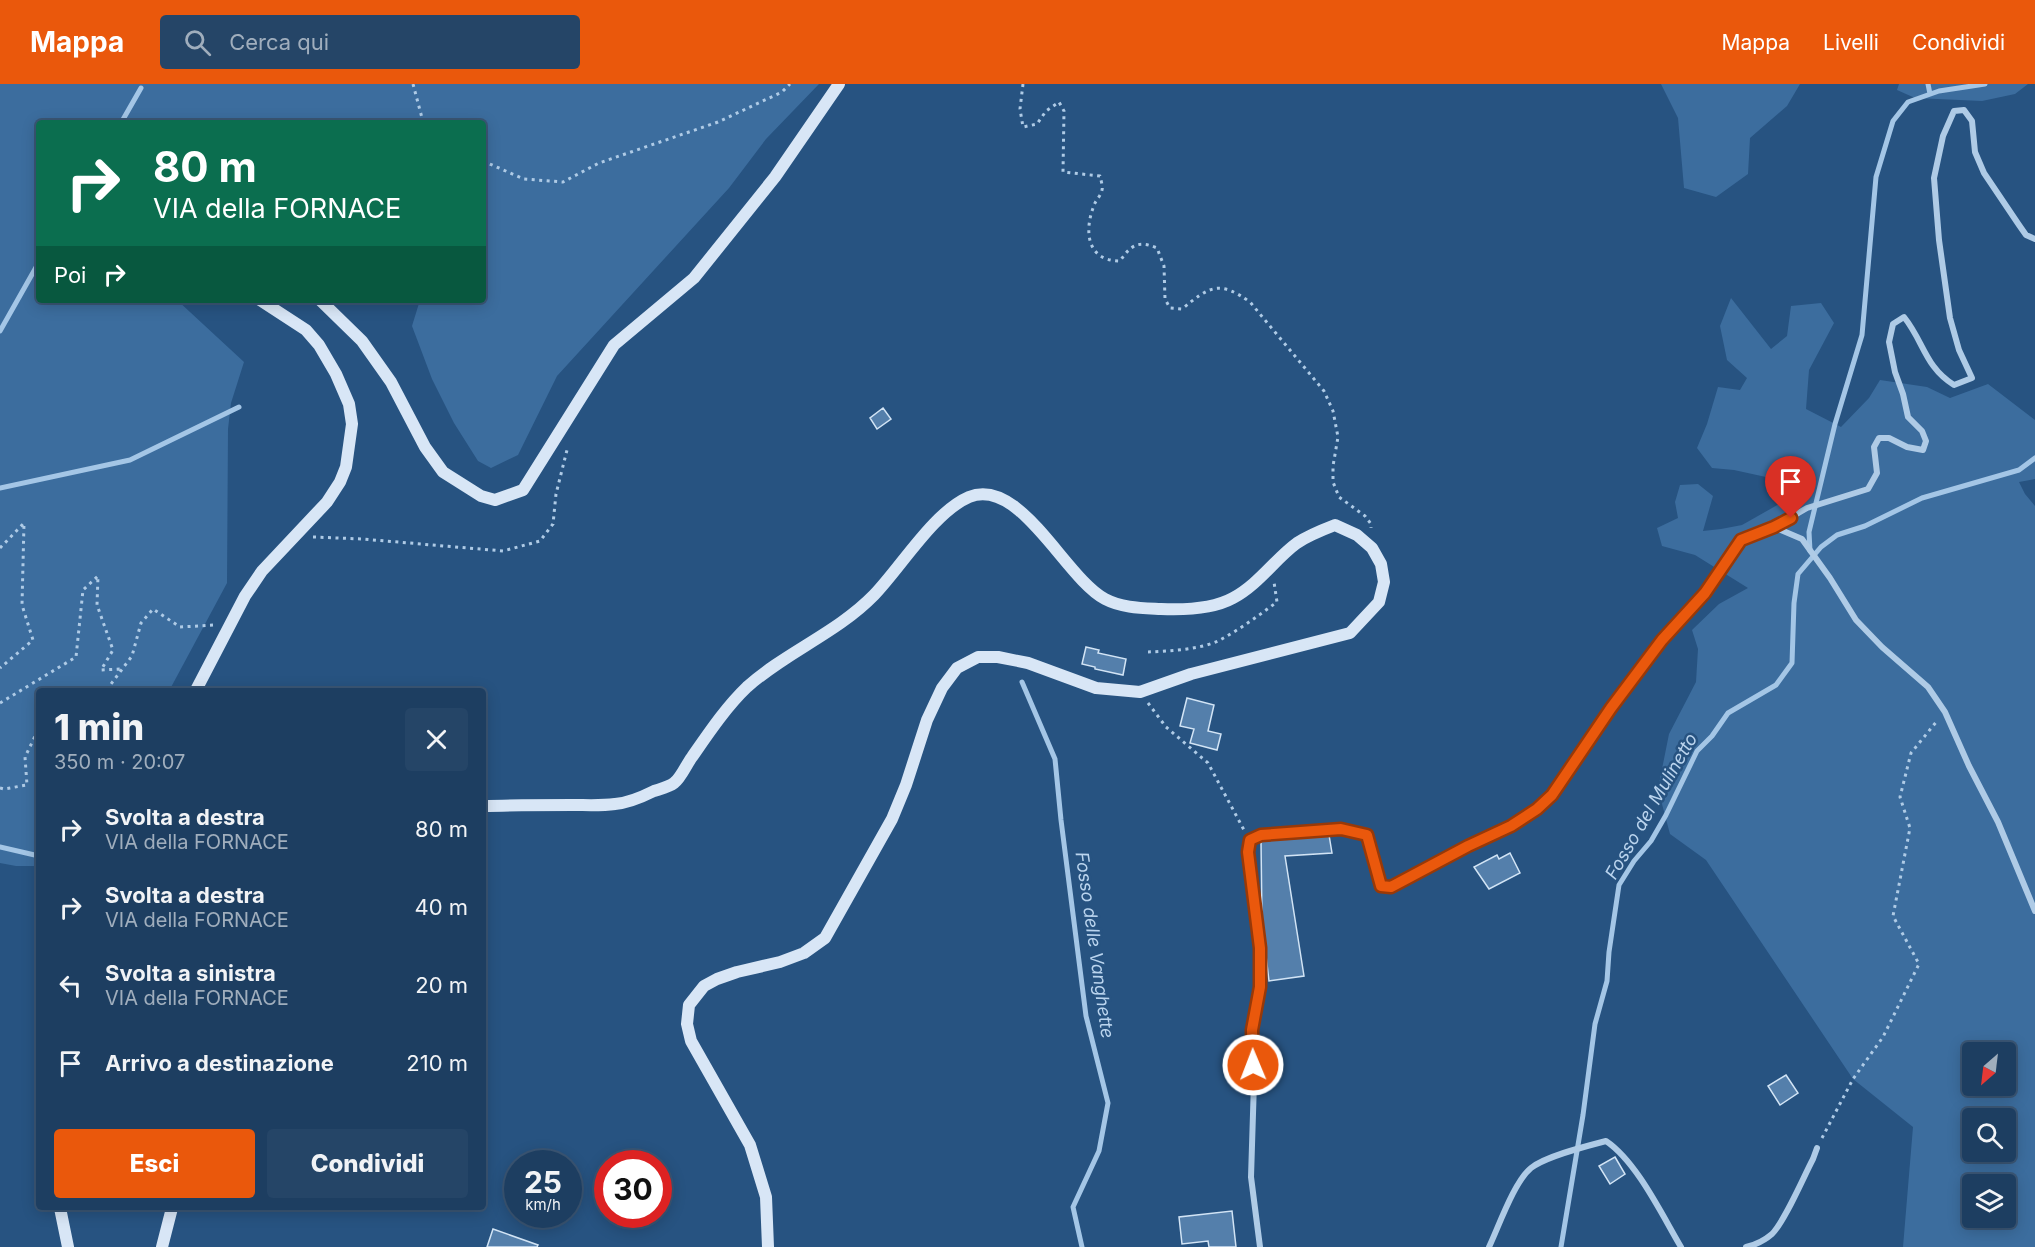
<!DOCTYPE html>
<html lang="it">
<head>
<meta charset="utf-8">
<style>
  body { margin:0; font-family:Inter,sans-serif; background:#254567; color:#f1f3f6; height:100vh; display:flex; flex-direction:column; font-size:22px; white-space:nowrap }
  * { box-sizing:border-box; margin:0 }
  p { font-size:20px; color:#a0aebd }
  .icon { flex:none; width:33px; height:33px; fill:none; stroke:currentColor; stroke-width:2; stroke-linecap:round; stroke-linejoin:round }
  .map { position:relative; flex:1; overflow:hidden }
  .side { position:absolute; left:36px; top:604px; width:450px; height:522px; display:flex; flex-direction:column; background:#1d3e61; border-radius:6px; box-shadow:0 3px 15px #0003,0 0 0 2px #3b5776 }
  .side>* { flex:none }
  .top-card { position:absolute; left:36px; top:36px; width:450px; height:183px; border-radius:6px; box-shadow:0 3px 15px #0003,0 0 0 2px #3b5776; background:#0b6e4f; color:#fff; overflow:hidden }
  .needle { width:39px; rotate:208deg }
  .buttons { position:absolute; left:1962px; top:958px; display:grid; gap:12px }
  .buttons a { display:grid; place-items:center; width:54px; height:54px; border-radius:6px; background:#1d3e61; box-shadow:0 3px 15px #0003,0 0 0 2px #3b5776; font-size:30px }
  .speed { position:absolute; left:504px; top:1066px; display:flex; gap:12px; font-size:30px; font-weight:700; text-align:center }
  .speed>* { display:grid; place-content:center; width:78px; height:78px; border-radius:50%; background:#1d3e61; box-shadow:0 3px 15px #0003,0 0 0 2px #3b5776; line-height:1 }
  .speed small { font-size:15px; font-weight:400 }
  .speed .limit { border:9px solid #d22; background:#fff; color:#111 }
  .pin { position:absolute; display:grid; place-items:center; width:51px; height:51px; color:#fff; margin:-62px -26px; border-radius:50% 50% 50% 0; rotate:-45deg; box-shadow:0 0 6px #0007 }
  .pin .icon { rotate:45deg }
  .me { position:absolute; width:66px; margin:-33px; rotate:359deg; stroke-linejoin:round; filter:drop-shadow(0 0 4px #0008) }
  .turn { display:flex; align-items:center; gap:21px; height:126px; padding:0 18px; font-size:27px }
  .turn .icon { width:78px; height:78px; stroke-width:2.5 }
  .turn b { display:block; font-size:42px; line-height:51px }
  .then { display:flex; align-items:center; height:57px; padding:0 18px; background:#0003; gap:12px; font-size:22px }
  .round { display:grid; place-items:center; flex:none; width:63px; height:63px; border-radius:6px; background:#254567 }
  .head { display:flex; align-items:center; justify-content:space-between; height:102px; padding:0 18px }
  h1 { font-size:36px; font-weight:800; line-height:45px }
  .action { display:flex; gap:12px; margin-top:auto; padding:12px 18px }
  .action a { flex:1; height:69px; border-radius:6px; background:#ea580c; color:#fff; font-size:24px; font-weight:800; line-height:69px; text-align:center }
  .action a+a { background:#254567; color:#f1f3f6 }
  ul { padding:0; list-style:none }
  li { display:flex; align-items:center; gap:18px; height:78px; padding:0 18px }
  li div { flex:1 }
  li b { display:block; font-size:22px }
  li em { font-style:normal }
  header { display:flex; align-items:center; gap:36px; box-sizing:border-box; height:84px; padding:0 30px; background:#ea580c; color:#fff }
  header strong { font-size:28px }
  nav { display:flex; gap:33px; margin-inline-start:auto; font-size:21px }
  .search { width:420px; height:54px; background:#254567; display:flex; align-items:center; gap:15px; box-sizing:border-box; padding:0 21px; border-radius:6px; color:#a0aebd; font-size:22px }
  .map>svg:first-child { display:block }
  .green { fill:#3c6d9e; fill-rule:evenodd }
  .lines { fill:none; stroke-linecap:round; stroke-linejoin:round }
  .stream { stroke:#a4c6e6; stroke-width:5 }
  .building { fill:#547fab; stroke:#d2e4f5; stroke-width:1.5 }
  .path { stroke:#afcbe6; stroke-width:3; stroke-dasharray:3 4.5; stroke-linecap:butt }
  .minor { stroke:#afcbe6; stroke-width:6 }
  .secondary { stroke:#d8e6f6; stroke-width:12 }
  .route-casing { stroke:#983908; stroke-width:15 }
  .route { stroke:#ea580c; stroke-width:10 }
  .labels { text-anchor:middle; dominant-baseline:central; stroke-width:5; stroke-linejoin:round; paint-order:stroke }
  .water-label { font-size:18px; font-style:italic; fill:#bad4ee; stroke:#275381 }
</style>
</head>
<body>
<header>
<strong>Mappa</strong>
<div class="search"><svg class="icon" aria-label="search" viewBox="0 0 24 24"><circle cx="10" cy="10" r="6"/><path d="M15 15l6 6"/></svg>Cerca qui</div>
<nav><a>Mappa</a><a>Livelli</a><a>Condividi</a></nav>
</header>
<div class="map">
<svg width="2035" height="1163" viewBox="0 0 2035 1163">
  <rect width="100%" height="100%" fill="#275381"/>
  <path class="green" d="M0 0H819L766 55 729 104 557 292 518 371 491 384 478 377 454 339 432 295 412 242 420 216H483V39H39V216H177L244 278 231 319 228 345 227 499 169 607 39 608V782H16L0 779Z
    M1661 0H1800L1787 22 1750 54 1748 90 1716 113 1684 104 1678 34Z
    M1899 0H2028L2015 10 1982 17 1915 14 1897 6Z
    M1731 214 1771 265 1787 252 1791 222 1821 219 1834 239 1809 286 1806 325 1841 343 1869 314 1880 296 1927 303 1950 314 1988 300 2035 336V395L2019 398 2025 410 2035 422V1163H1903L1913 1043 1853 995 1706 776 1670 750 1658 705 1669 650 1696 598 1698 565 1692 546 1719 520 1748 504 1695 471 1662 462 1657 444 1678 434 1675 418 1680 401 1698 400 1713 412 1703 447 1721 445 1742 441 1788 415 1775 395 1734 386 1712 384 1697 364 1707 340 1718 303 1740 306 1747 294 1727 276 1720 242ZM1972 969H2006V1002H1972ZM1972 1035H2006V1068H1972ZM1972 1101H2006V1134H1972Z"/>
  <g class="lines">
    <path class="stream" d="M1928 0 1930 10
      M121 39 141 4
      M0 247 39 178
      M0 404 130 376 239 323
      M1810 467 1809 448 1835 340 1862 251 1876 93 1893 37 1908 18 1939 7 1985 0
      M1022 598 1055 675 1061 736 1086 932 1108 1019 1099 1067 1073 1123 1082 1163
      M0 763 39 772
      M1561 1163 1583 1031 1595 940 1607 897 1609 868 1619 801 1634 777 1651 757 1666 731 1697 667 1712 652 1728 629 1776 601 1792 579 1794 519 1798 490 1821 463 1837 451 1865 442 1922 414 2019 386 2035 374"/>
  </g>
  <path class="building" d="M883 324 891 335 877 345 870 334Z
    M1086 563 1099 566 1098 569 1126 575 1123 591 1095 585V583L1082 580Z
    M1187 614 1214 621 1208 647 1221 650 1217 666 1190 659 1194 645 1180 642Z
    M1329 751 1332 769 1285 772 1304 892 1269 897 1262 838 1261 757Z
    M1510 769 1520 789 1489 805 1474 783 1497 771 1499 775Z
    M1786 991 1798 1009 1780 1021 1768 1002Z
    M1615 1073 1625 1090 1610 1100 1599 1082Z
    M1232 1127 1236 1163H1209L1208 1157 1182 1160 1179 1133Z
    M493 1145 538 1161 537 1163H487Z"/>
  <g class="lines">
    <path class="path" d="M413 0 422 34 426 39
      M1023 0 1020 25 1023 43 1037 40 1046 27 1059 18 1064 27 1063 88 1100 92C1101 96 1103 103 1102 106 1101 111 1097 115 1095 119 1084 144 1085 177 1120 177 1131 161 1138 156 1157 164L1164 182 1165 215 1170 224 1182 225C1210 202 1219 196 1250 218L1324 307 1333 327 1338 353 1333 382V398L1339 413 1365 432 1371 440V444
      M483 77 524 95 563 98 599 79 718 38 782 8 790 0
      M313 453 362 455 503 467 540 457 553 440 556 410 567 366
      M0 464 24 439 22 521 33 556 0 584
      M1148 568C1170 567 1197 566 1218 557 1239 546 1258 532 1277 518L1274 498
      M99 608 108 604 132 572 141 539 153 525 180 543 215 541
      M0 619 76 573 83 506 98 492 97 521 113 566 101 586 122 585
      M1148 619 1166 643 1208 679 1244 746
      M0 704 4 705 27 701 25 673 39 644
      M1822 1054 1853 995 1883 953 1919 880 1893 832 1910 744 1900 713 1911 669 1937 637"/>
    <path class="minor" d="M1774 443 1802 455 1830 494 1856 536 1882 563 1928 603 1945 628 1969 682 1998 738 2035 827
      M1260 1163 1251 1093 1254 998 1252 946 1260 903V864L1248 768 1250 756 1261 751 1341 745 1367 751 1381 803H1391L1468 762 1511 742 1537 725 1552 711 1611 624 1662 556 1705 509 1741 456 1774 443 1807 424 1868 405 1877 389 1874 363 1879 354H1889L1907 363 1923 366 1926 357 1922 347 1908 333 1903 310 1895 288 1889 258 1893 240 1904 233C1924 258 1925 283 1954 301L1972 294 1959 266 1950 234 1939 156 1934 94 1943 52 1954 27 1964 26 1972 37 1975 68 1984 89 2019 141 2026 151 2035 155
      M1489 1163C1499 1142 1514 1098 1531 1084 1546 1072 1587 1062 1606 1057 1637 1078 1662 1131 1681 1163
      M1746 1163C1755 1161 1765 1156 1772 1150 1785 1137 1803 1094 1813 1075L1817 1064"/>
    <path class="secondary" d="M320 216 362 257 391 298 425 363 443 388 481 412 495 416 523 406 614 261 694 194 775 93 839 0
      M195 608 245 512 262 487 327 418 340 398 346 383 352 340 349 320 336 290 319 261 306 246 260 216
      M483 722C513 721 543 721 572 721 586 721 601 722 615 720 628 719 642 713 654 707 660 705 669 703 674 699 681 694 686 681 692 673 708 650 726 623 747 603 786 568 837 549 874 511 901 483 934 428 969 413 1020 392 1065 494 1105 515 1122 524 1142 524 1161 525 1184 526 1213 525 1233 514 1259 500 1275 475 1297 459 1309 451 1322 446 1335 441L1357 451 1372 464 1381 480 1384 498 1379 518 1350 549 1191 590 1140 608 1096 604 1028 579 998 573H978L957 584 942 604 927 636 906 701 892 735 825 854 804 869 780 878 737 888 717 895 704 902 689 921 687 940 691 957 750 1061 766 1113 768 1163
      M60 1124 68 1163
      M162 1163 172 1124"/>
  </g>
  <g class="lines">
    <g class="route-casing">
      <path id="route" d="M1253 981 1252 946 1260 903V864L1248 768 1250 756 1261 751 1341 745 1367 751 1381 802 1391 803 1468 762 1511 742 1537 725 1552 711 1611 624 1662 556 1705 509 1741 456 1774 443 1791 434"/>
    </g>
    <use href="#route" class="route"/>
  </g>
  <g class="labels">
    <g class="water-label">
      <text transform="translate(1651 722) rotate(-60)">Fosso del Mulinetto</text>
      <text transform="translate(1095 861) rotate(82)">Fosso delle Vanghette</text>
    </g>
  </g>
</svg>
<div class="buttons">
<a><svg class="needle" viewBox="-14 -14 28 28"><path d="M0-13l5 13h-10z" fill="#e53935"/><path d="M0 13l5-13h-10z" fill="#a0aebd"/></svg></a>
<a><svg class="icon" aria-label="search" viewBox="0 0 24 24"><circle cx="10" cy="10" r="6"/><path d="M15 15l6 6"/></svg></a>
<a><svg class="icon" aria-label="layers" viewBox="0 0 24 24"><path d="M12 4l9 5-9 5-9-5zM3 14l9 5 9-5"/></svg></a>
</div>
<div class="speed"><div>25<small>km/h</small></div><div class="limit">30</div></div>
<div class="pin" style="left:1791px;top:434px;background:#d93025"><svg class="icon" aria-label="arrive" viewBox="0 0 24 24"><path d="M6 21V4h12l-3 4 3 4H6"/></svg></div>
<svg class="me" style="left:1253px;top:981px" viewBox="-20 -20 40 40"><circle r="17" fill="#ea580c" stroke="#fff" stroke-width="3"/><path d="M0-11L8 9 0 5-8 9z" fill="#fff"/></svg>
<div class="top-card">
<div class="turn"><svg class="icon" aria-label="right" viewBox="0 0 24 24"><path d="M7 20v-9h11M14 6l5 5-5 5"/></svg><div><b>80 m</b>VIA della FORNACE</div></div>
<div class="then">Poi<svg class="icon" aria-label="right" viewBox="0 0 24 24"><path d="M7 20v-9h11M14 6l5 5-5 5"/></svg></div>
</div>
<section class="side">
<div class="head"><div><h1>1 min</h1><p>350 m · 20:07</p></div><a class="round"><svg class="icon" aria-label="close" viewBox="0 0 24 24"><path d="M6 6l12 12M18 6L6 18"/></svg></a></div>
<ul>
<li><svg class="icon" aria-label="right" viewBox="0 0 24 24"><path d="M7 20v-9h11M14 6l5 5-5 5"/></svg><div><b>Svolta a destra</b><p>VIA della FORNACE</p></div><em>80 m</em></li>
<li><svg class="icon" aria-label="right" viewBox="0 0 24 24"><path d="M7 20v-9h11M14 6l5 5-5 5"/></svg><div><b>Svolta a destra</b><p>VIA della FORNACE</p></div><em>40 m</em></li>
<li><svg class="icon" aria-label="left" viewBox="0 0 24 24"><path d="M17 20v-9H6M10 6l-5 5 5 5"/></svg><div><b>Svolta a sinistra</b><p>VIA della FORNACE</p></div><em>20 m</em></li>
<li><svg class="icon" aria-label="arrive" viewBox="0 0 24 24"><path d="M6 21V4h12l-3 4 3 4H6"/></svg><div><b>Arrivo a destinazione</b></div><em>210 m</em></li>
</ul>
<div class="action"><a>Esci</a><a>Condividi</a></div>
</section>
</div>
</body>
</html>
